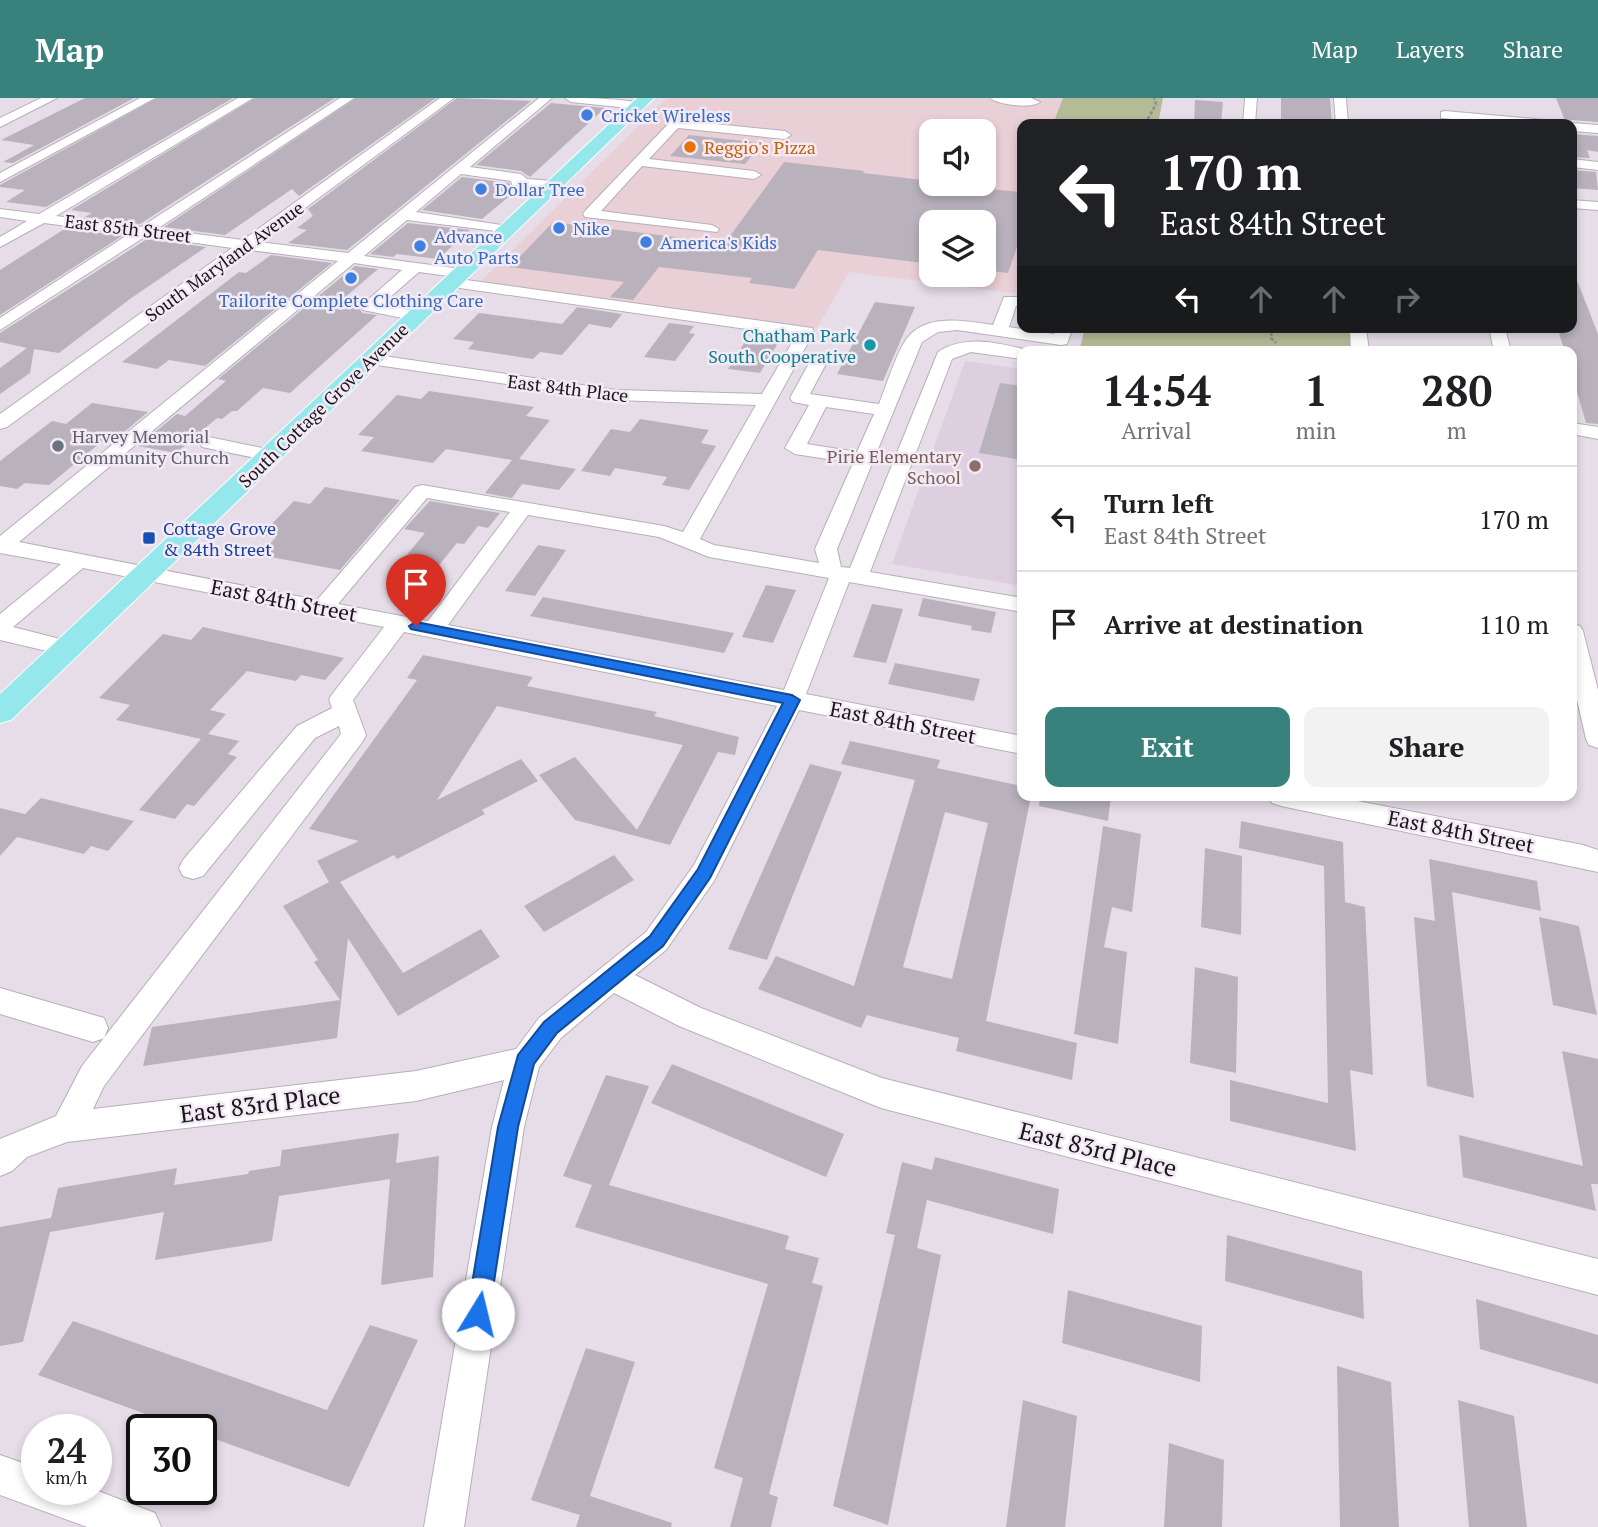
<!DOCTYPE html>
<html lang="en">
<head>
<meta charset="utf-8">
<style>
  body { margin:0; font-family:"PT Serif",serif; background:#f2f2f2; color:#202124; height:100vh; display:flex; flex-direction:column; font-size:26px; white-space:nowrap }
  * { box-sizing:border-box; margin:0 }
  p { font-size:23px; color:#757577 }
  .icon { flex:none; width:38px; height:38px; fill:none; stroke:currentColor; stroke-width:2; stroke-linecap:round; stroke-linejoin:round }
  .map { position:relative; flex:1; overflow:hidden }
  .drawer { position:absolute; left:1017px; top:248px; width:560px; height:455px; display:flex; flex-direction:column; background:#fff; border-radius:14px; box-shadow:0 4px 10px #0003 }
  .drawer>* { flex:none }
  .top-card { position:absolute; left:1017px; top:21px; width:560px; height:214px; border-radius:14px; box-shadow:0 4px 10px #0003; background:#202124; color:#fff; overflow:hidden }
  .controls { position:absolute; left:919px; top:21px; display:grid; gap:14px }
  .controls a { display:grid; place-items:center; width:77px; height:77px; border-radius:14px; background:#fff; box-shadow:0 4px 10px #0003; font-size:35px }
  .speed { position:absolute; left:21px; top:1316px; display:flex; gap:14px; font-size:35px; font-weight:700; text-align:center }
  .speed>* { display:grid; place-content:center; width:91px; height:91px; border-radius:50%; background:#fff; box-shadow:0 4px 10px #0003; line-height:1 }
  .speed small { font-size:18px; font-weight:400 }
  .speed .limit { border:4px solid #111; border-radius:10px; background:#fff; color:#111 }
  .pin { position:absolute; display:grid; place-items:center; width:60px; height:60px; color:#fff; margin:-72px -30px; border-radius:50% 50% 50% 0; rotate:-45deg; box-shadow:0 0 7px #0007 }
  .pin .icon { rotate:45deg }
  .me { position:absolute; width:77px; margin:-38px; rotate:9deg; stroke-linejoin:round; filter:drop-shadow(0 0 5px #0008) }
  .turn { display:flex; align-items:center; gap:24px; height:147px; padding:0 28px; font-size:32px }
  .turn .icon { width:91px; height:91px; stroke-width:2.5 }
  .turn b { display:block; font-size:49px; line-height:60px }
  .lanes { display:flex; align-items:center; height:66px; padding:0 28px; background:#0003; justify-content:center; gap:35px; direction:ltr }
  .lanes .off { opacity:.35 }
  .eta { display:flex; justify-content:space-evenly; align-items:center; height:119px; text-align:center }
  .eta b { font-size:42px; font-weight:600; line-height:49px }
  .cta { display:flex; gap:14px; margin-top:auto; padding:14px 28px }
  .cta a { flex:1; height:80px; border-radius:14px; background:#39817d; color:#fff; font-size:28px; font-weight:600; line-height:80px; text-align:center }
  .cta a+a { background:#f2f2f2; color:#202124 }
  ul { padding:0; list-style:none }
  li { display:flex; align-items:center; gap:21px; height:105px; padding:0 28px; border-top:2px solid #e0e0e0 }
  li div { flex:1 }
  li b { display:block; font-size:26px }
  li em { font-style:normal }
  header { display:flex; align-items:center; gap:42px; box-sizing:border-box; height:98px; padding:0 35px; background:#39817d; color:#fff }
  header strong { font-size:33px }
  nav { display:flex; gap:38px; margin-inline-start:auto; font-size:24px }
  .map>svg:first-child { display:block }
  .commercial { fill:#e9cfd6; fill-rule:evenodd }
  .built { fill:#ddcfe0 }
  .green { fill:#b4bb96 }
  .building { fill:#b9b2bd; fill-rule:evenodd }
  .lines { fill:none; stroke-linecap:round; stroke-linejoin:round }
  .minor-casing { stroke:#b7afb9; stroke-width:2 }
  .major-casing { stroke:#fff; stroke-width:2 }
  .path { stroke:#928b93; stroke-width:2.5; stroke-dasharray:3.5 2; stroke-linecap:butt }
  .minor { fill:#fff; fill-rule:evenodd }
  .major { fill:#94e8ec; fill-rule:evenodd }
  .route { fill:#1a73e8; stroke:#114b97; stroke-width:2 }
  .shop-dot { fill:#3f7fe0; stroke:#f3eaf6; stroke-width:2.5 }
  .food-dot { fill:#e8710a; stroke:#f3eaf6; stroke-width:2.5 }
  .culture-dot { fill:#0f9aa8; stroke:#f3eaf6; stroke-width:2.5 }
  .worship-dot { fill:#6b7280; stroke:#f3eaf6; stroke-width:2.5 }
  .education-dot { fill:#8d6e63; stroke:#f3eaf6; stroke-width:2.5 }
  .transit-dot { fill:#1a4fb4; stroke:#f3eaf6; stroke-width:2.5 }
  .labels { text-anchor:middle; dominant-baseline:central; stroke-width:5; stroke-linejoin:round; paint-order:stroke }
  .far-shop-label { font-size:18px; fill:#366cbe; stroke:#f3eaf6; text-anchor:start }
  .far-food-label { font-size:18px; fill:#c56008; stroke:#f3eaf6; text-anchor:start }
  .far-street-label { font-size:18px; fill:#19161a; stroke:#f3eaf6 }
  .far-culture-label { font-size:18px; fill:#0d838f; stroke:#f3eaf6; text-anchor:end }
  .far-worship-label { font-size:18px; fill:#5b616d; stroke:#f3eaf6; text-anchor:start }
  .far-education-label { font-size:18px; fill:#785e54; stroke:#f3eaf6; text-anchor:end }
  .far-transit-label { font-size:18px; fill:#164399; stroke:#f3eaf6; text-anchor:start }
  .street-label { font-size:21px; fill:#19161a; stroke:#f3eaf6 }
  .near-street-label { font-size:24px; fill:#19161a; stroke:#f3eaf6 }
</style>
</head>
<body>
<header>
<strong>Map</strong>
<nav><a>Map</a><a>Layers</a><a>Share</a></nav>
</header>
<div class="map">
<svg width="1598" height="1429" viewBox="0 0 1598 1429">
  <rect width="100%" height="100%" fill="#e6dde8"/>
  <path class="commercial" d="M667 0H1063L1053 26H1022V196L849 174 817 230 479 185ZM931 33H984V86H931ZM931 124H984V177H931Z"/>
  <path class="built" d="M965 263 1022 271V488L892 466Z"/>
  <path class="green" d="M1063 0H1163L1158 26H1053Z
    M1085 229H1351L1353 254H1106L1080 250Z"/>
  <path class="building" d="M85 0H134L13 65 3 64 34 47 1 42Z
    M157 0H233L46 109 6 104 25 92 0 89V87Z
    M255 0H335L140 126 85 119 92 115 71 112Z
    M356 0H436L299 98 292 91 225 137 164 129Z
    M457 0 531 3 347 152 288 145 307 132 297 130 313 118 308 111Z
    M1281 0H1330L1332 26 1281 23Z
    M1556 0H1598V24L1572 22 1566 25Z
    M1195 2 1223 4 1221 26H1194Z
    M551 5 605 10 530 79 521 73 476 67Z
    M1572 36 1598 38V54L1587 52 1590 60 1572 59Z
    M689 37 762 45 745 66 670 58Z
    M784 64 864 73 863 75 931 83V86L1022 94V134L1008 175 984 172V124H931V166L818 152 794 191 749 185 752 180 659 169 633 202 610 199 624 184 510 169 553 124 725 145Z
    M1572 72 1596 74 1598 92 1572 90Z
    M462 79 509 85 511 90 518 91 482 121 422 112Z
    M408 125 470 132 438 161 397 156 393 159 370 156Z
    M66 130 122 138 0 217V172Z
    M147 141 206 149 130 201 59 255 34 251 30 275 0 296V270L27 250 0 244V235Z
    M271 157 332 165 205 268 169 262 157 271 122 264 239 174 246 175Z
    M355 168 378 171 336 207 359 210 362 215 377 217 290 295 263 290 237 313H232L222 321 217 320 176 355 138 348 177 316 185 318 226 283 218 281Z
    M1573 172 1598 236V326L1586 325 1572 276V254H1565L1557 229H1572Z
    M875 204 915 209 883 283 837 276Z
    M577 209 622 216 611 230 589 226 562 257 540 254 533 261 468 251 474 244 453 241 479 215 562 226Z
    M669 225 694 228 689 235 695 236 675 263 644 259Z
    M756 237 781 240 760 275 728 271 746 242 752 243Z
    M1000 285 1022 288V362L979 355Z
    M429 293 534 309 526 318 550 322 519 361 576 371 559 392 522 386 512 400 485 395 512 362 446 351 433 365 361 353 374 339 358 337 397 297 421 301Z
    M92 305 148 314 112 344 104 342 95 349 49 387 25 385 17 391 0 388V363L52 323 66 326Z
    M640 321 709 332 701 345 716 348 689 392 662 387 667 379 621 371 615 370 610 378 581 373 611 331 630 334Z
    M325 389 400 402 340 472 260 457 276 439 261 437 294 403 310 406Z
    M430 403 500 415 488 430 478 428 464 446 457 445 426 483 390 477 425 435 404 431Z
    M538 447 566 452 535 498 505 493Z
    M766 487 796 492 773 545 742 539Z
    M543 499 648 519 734 535 724 555 530 518Z
    M923 500 996 514 991 535 971 532 972 528 918 518Z
    M872 506 903 511 886 565 853 559Z
    M203 529 344 560 325 582 301 577 296 583 247 573 210 612 226 616 208 636 239 643 228 656 237 659 194 708 187 706 175 721 139 712 201 641 116 622 130 607 99 600 163 536 191 542Z
    M423 557 533 579 527 588 657 614 654 618 739 639 735 657 718 654 670 747 575 722 539 677 575 659 637 732 683 647 497 608 437 702 521 661 538 683 482 712 485 716 397 761 394 757 340 784 403 875 481 831 500 859 398 918 348 840 337 940 143 968 152 929 340 902 314 864 318 862 283 808 329 784 317 763 359 743 309 731 417 582 407 580Z
    M895 565 980 581 974 603 888 586Z
    M850 643 940 662 937 670 1022 688V698H1031L986 923 1077 945 1072 982 956 953 959 940 897 925 867 917 861 930 758 891 776 858 854 888 915 682 841 666ZM945 714 988 725 952 881 903 869Z
    M810 666 842 674 767 862 728 851Z
    M1040 698H1111L1108 723 1039 708Z
    M41 700 134 723 108 753 91 748 84 756 17 739 0 758V710L25 716Z
    M1241 723 1343 744 1345 804 1365 809 1373 977 1350 972 1356 1053 1230 1023V982L1328 1005 1324 768 1239 750Z
    M1103 728 1141 736 1132 814 1112 809 1104 849 1127 854 1118 946 1074 936Z
    M1205 750 1242 758 1241 837 1201 829Z
    M614 757 634 782 544 834 524 808Z
    M1429 761 1537 783 1541 813 1452 794 1474 1000 1427 988 1414 819 1435 823Z
    M1539 819 1579 828 1597 917 1553 907Z
    M1195 869 1238 879 1236 975 1190 965Z
    M1562 953 1598 961V1086H1591L1596 1113 1463 1079 1459 1037 1583 1068Z
    M672 966 844 1036 826 1079 651 1005Z
    M606 977 649 988 609 1087 789 1138 785 1151 819 1160 812 1185 823 1188 769 1396 778 1399 771 1429H730L743 1380 714 1370 768 1186 575 1129 592 1087 563 1078Z
    M399 1035 396 1065 439 1058 433 1179 381 1187 390 1081 279 1098 272 1143 155 1162 164 1114 50 1134 23 1244 0 1248V1129L51 1120 58 1090 177 1070 174 1087 248 1076 249 1073 280 1068 282 1052Z
    M935 1059 1059 1091 1053 1136 927 1102 917 1150 941 1157 888 1427 833 1408 895 1137 886 1135 902 1064 932 1072Z
    M1227 1137 1362 1173 1364 1221 1225 1183Z
    M1068 1192 1202 1228 1200 1284 1062 1245Z
    M1476 1201 1598 1237V1286L1480 1251Z
    M73 1223 327 1312 370 1227 418 1242 349 1389 201 1336V1332H190L38 1277Z
    M586 1250 635 1264 590 1398 672 1425 671 1429H576L580 1417 531 1402Z
    M1337 1268 1391 1284 1399 1429H1340Z
    M1023 1302 1077 1318 1065 1429H1006Z
    M1458 1302 1514 1318 1527 1429H1469Z
    M1169 1345 1224 1362 1222 1429H1164Z"/>
  <g class="lines">
    <g class="minor-casing">
      <path id="minor" d="M41 0H57L0 29V20Z
        M140 0H155L0 84V75Z
        M238 0H253L56 118 141 129 340 0H354L157 131 243 142 440 0H454L259 144 348 155 539 0H552L470 69 521 76 527 81 554 83 561 87 554 91 517 88 512 87 511 83 461 76 416 114 508 128 515 132 513 135 407 122 364 158 469 172 471 175 469 178 463 180 419 174 382 206 423 215 425 218 423 221 417 223 363 212 361 209 363 206 402 172 354 165 19 444 317 502 415 389 422 387 664 428 683 434 756 307 616 302 370 266 361 261 370 256 616 292 762 296 796 238 446 188 444 185 446 182 452 180 812 230 814 234 700 441 714 447 819 465 815 451 853 365 795 356 785 350 809 307 793 304 790 300 812 260H824L827 264 810 296 879 306C886 289 897 252 908 239 927 215 967 223 993 227L1004 199H1022V209L1016 208 1009 229 1054 236 1057 229H1073L1067 246 1061 247 957 232 938 234 922 244 837 451 841 469 850 470 938 254C965 236 998 245 1028 252L1022 254V261L971 254 952 261 870 474 1022 500V514L849 484 806 596 1022 638V656L799 612 714 783 666 852 635 877 701 910 882 980 1598 1161V1197L881 1010 679 928 614 895 561 940 539 969 524 1029 464 1429H424L492 1029 504 982 416 1003 67 1044 27 1059 12 1073 0 1078V1041L56 1018 82 968 341 636 339 628 315 640 203 778 193 781 183 778 179 770 183 762 297 628 332 610 329 601 333 595 384 529 83 470 13 529 76 545 79 550 76 555 68 558 0 542V516L61 466 0 455V438L338 163 249 152 7 329 0 331V316L232 150 146 138 0 232V220L129 136 44 125 0 149V139L27 123 0 119V111L39 116ZM826 309 874 316 857 354 807 346ZM427 400 510 414 428 523 338 506ZM528 417 659 439 709 459 829 480 784 592 448 527ZM404 534 777 608 694 767 646 834 539 920 516 951 416 973 93 1011 104 988 363 643 366 637 353 602Z
        M565 0C584 0 629 0 644 7L638 11 571 4Z
        M990 0H1031L1040 4C1031 11 999 7 990 0Z
        M1245 0H1257L1255 26H1243Z
        M1334 0H1346L1348 26H1336Z
        M1445 13 1545 22 1551 26H1506L1441 20V14Z
        M675 22 785 33 791 37 785 41 678 30 649 61 754 73 761 77 754 81 642 68 601 113 712 127 719 131 717 134 585 119 583 116 585 113 671 23Z
        M1572 25 1598 27V35L1572 33V26H1568Z
        M1572 61 1598 64V72L1572 69Z
        M1572 102 1598 104V112L1572 110Z
        M1350 229H1366L1369 254H1351Z
        M1489 229H1505L1511 254H1494Z
        M1572 325 1598 329V341L1572 336Z
        M209 339 277 353 280 357 270 363 202 349 200 345 202 341Z
        M1572 526 1580 528 1583 533 1598 592V650L1589 647 1586 641 1572 580Z
        M1268 698H1332L1583 747 1598 752V774L1281 708 1272 705Z
        M0 890 104 920 108 930 104 940 93 944 0 916Z
        M0 1357 37 1370V1391H93L155 1415 161 1429H87L0 1397Z"/>
    </g>
    <g class="major-casing">
      <path id="major" d="M637 0H654L11 622 0 625V596Z"/>
    </g>
    <path class="path" d="M1145 26 1156 6 1154 0
      M1272 229 1271 240 1276 245"/>
    <use href="#minor" class="minor"/>
    <use href="#major" class="major"/>
  </g>
  <path class="route" d="M416 524 792 597 800 602 710 780 663 848 557 935 534 966 518 1029 489 1216 486 1224 478 1227 471 1224 467 1216 498 1029 518 957 544 924 650 838 698 771 783 605 411 531 409 528Z"/>
  <g class="shop-dot">
    <circle cx="587" cy="17" r="7"/>
    <circle cx="481" cy="91" r="7"/>
    <circle cx="559" cy="130" r="7"/>
    <circle cx="646" cy="144" r="7"/>
    <circle cx="420" cy="148" r="7"/>
    <circle cx="351" cy="180" r="7"/>
  </g>
  <circle class="food-dot" cx="690" cy="49" r="7"/>
  <circle class="culture-dot" cx="870" cy="247" r="7"/>
  <circle class="worship-dot" cx="58" cy="348" r="7"/>
  <circle class="education-dot" cx="975" cy="368" r="7"/>
  <rect class="transit-dot" x="142" y="433" width="14" height="14" rx="3.5"/>
  <g class="labels">
    <g class="far-shop-label">
      <text x="601" y="17">Cricket Wireless</text>
      <text x="495" y="91">Dollar Tree</text>
      <text x="573" y="130">Nike</text>
      <text x="434" y="138">Advance<tspan x="434" dy="21">Auto Parts</tspan></text>
      <text x="660" y="144">America's Kids</text>
      <text x="351" y="202" text-anchor="middle">Tailorite Complete Clothing Care</text>
    </g>
    <g class="far-food-label">
      <text x="704" y="49">Reggio's Pizza</text>
    </g>
    <g class="far-street-label">
      <text transform="translate(128 130) rotate(7)">East 85th Street</text>
      <text transform="translate(224 163) rotate(-36)">South Maryland Avenue</text>
      <text transform="translate(568 290) rotate(7)">East 84th Place</text>
      <text transform="translate(323 307) rotate(-44)">South Cottage Grove Avenue</text>
    </g>
    <g class="far-culture-label">
      <text x="856" y="237">Chatham Park<tspan x="856" dy="21">South Cooperative</tspan></text>
    </g>
    <g class="far-worship-label">
      <text x="72" y="338">Harvey Memorial<tspan x="72" dy="21">Community Church</tspan></text>
    </g>
    <g class="far-education-label">
      <text x="961" y="358">Pirie Elementary<tspan x="961" dy="21">School</tspan></text>
    </g>
    <g class="far-transit-label">
      <text x="163" y="430">Cottage Grove<tspan x="163" dy="21">&amp; 84th Street</tspan></text>
    </g>
    <g class="street-label">
      <text transform="translate(284 502) rotate(11)">East 84th Street</text>
      <text transform="translate(903 624) rotate(11)">East 84th Street</text>
      <text transform="translate(1461 733) rotate(11)">East 84th Street</text>
    </g>
    <g class="near-street-label">
      <text transform="translate(260 1006) rotate(-7)">East 83rd Place</text>
      <text transform="translate(1098 1051) rotate(14)">East 83rd Place</text>
    </g>
  </g>
</svg>
<div class="controls">
<a><svg class="icon" aria-label="sound" viewBox="0 0 24 24"><path d="M4 9h4l5-4v14l-5-4H4zM17 9q2 3 0 6"/></svg></a>
<a><svg class="icon" aria-label="layers" viewBox="0 0 24 24"><path d="M12 4l9 5-9 5-9-5zM3 14l9 5 9-5"/></svg></a>
</div>
<div class="speed"><div>24<small>km/h</small></div><div class="limit">30</div></div>
<div class="pin" style="left:416px;top:528px;background:#d93025"><svg class="icon" aria-label="arrive" viewBox="0 0 24 24"><path d="M6 21V4h12l-3 4 3 4H6"/></svg></div>
<svg class="me" style="left:478px;top:1216px" viewBox="-20 -20 40 40"><circle r="19" fill="#fff"/><path d="M0-13L10 11 0 6-10 11z" fill="#1a73e8"/></svg>
<div class="top-card">
<div class="turn"><svg class="icon" aria-label="left" viewBox="0 0 24 24"><path d="M17 20v-9H6M10 6l-5 5 5 5"/></svg><div><b>170 m</b>East 84th Street</div></div>
<div class="lanes"><svg class="icon" aria-label="left" viewBox="0 0 24 24"><path d="M17 20v-9H6M10 6l-5 5 5 5"/></svg><svg class="icon off" aria-label="ahead" viewBox="0 0 24 24"><path d="M12 20V5M6 11l6-6 6 6"/></svg><svg class="icon off" aria-label="ahead" viewBox="0 0 24 24"><path d="M12 20V5M6 11l6-6 6 6"/></svg><svg class="icon off" aria-label="right" viewBox="0 0 24 24"><path d="M7 20v-9h11M14 6l5 5-5 5"/></svg></div>
</div>
<section class="drawer">
<div class="eta">
<div><b>14:54</b><p>Arrival</p></div>
<div><b>1</b><p>min</p></div>
<div><b>280</b><p>m</p></div>
</div>
<ul>
<li><svg class="icon" aria-label="left" viewBox="0 0 24 24"><path d="M17 20v-9H6M10 6l-5 5 5 5"/></svg><div><b>Turn left</b><p>East 84th Street</p></div><em>170 m</em></li>
<li><svg class="icon" aria-label="arrive" viewBox="0 0 24 24"><path d="M6 21V4h12l-3 4 3 4H6"/></svg><div><b>Arrive at destination</b></div><em>110 m</em></li>
</ul>
<div class="cta"><a>Exit</a><a>Share</a></div>
</section>
</div>
</body>
</html>
